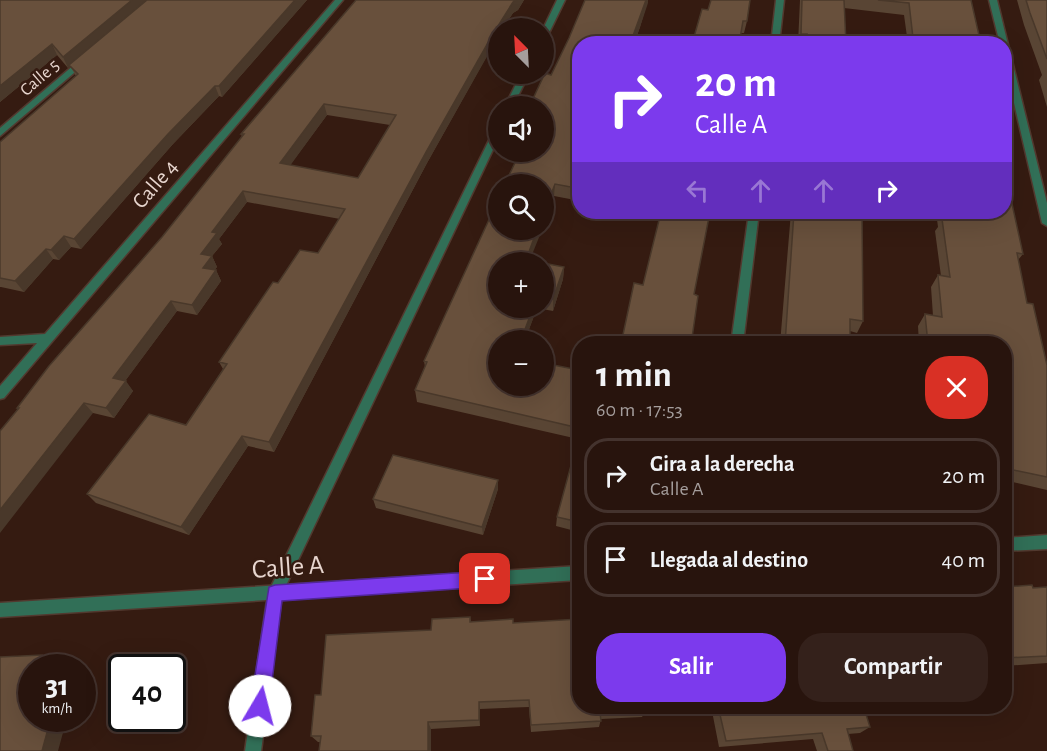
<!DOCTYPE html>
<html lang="es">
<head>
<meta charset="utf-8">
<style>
  body { margin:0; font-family:"Alegreya Sans",sans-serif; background:#34211b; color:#f1f3f6; height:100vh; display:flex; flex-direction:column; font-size:22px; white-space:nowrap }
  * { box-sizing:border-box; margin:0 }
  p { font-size:20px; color:#a59e9d }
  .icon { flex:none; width:33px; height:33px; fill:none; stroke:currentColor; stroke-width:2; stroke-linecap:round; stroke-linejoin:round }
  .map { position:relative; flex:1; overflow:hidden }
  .sheet { position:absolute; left:572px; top:336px; width:440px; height:378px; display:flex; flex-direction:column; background:#28140d; border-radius:24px; box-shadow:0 6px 24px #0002,0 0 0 2px #44332e }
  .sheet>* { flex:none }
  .banner { position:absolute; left:572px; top:36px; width:440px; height:183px; border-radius:24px; box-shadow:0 6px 24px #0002,0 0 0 2px #44332e; background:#7c3aed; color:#fff; overflow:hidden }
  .needle { width:39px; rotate:336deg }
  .tools { position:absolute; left:488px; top:18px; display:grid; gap:12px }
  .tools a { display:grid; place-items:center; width:66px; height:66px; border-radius:50%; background:#28140d; box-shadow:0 6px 24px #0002,0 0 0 2px #44332e; font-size:30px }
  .speed { position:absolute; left:18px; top:654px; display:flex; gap:12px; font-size:30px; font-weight:700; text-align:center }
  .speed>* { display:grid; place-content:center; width:78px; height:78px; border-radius:50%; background:#28140d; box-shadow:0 6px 24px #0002,0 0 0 2px #44332e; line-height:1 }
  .speed small { font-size:15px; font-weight:400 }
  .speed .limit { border:3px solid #111; border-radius:9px; background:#fff; color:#111 }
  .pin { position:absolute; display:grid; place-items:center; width:51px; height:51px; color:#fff; margin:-26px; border-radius:12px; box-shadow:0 3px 9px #0006 }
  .me { position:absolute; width:66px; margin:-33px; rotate:8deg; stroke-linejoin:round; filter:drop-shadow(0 0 4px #0008) }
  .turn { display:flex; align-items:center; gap:21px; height:126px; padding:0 24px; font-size:27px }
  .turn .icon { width:78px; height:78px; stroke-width:2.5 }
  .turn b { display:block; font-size:42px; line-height:51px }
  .lanes { display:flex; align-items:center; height:57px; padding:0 24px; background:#0003; justify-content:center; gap:30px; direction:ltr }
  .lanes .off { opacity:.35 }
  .round { display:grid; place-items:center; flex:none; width:63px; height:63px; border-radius:24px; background:#34211b }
  .overview { display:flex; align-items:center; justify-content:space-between; height:102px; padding:0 24px }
  h1 { font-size:36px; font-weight:700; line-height:45px }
  .action { display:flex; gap:12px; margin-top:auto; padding:12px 24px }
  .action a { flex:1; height:69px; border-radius:24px; background:#7c3aed; color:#fff; font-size:24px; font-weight:700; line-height:69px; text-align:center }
  .action a+a { background:#34211b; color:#f1f3f6 }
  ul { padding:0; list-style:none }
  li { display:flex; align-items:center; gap:18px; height:75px; margin:0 12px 9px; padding:0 12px; border:3px solid #44332e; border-radius:24px }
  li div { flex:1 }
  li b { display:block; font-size:22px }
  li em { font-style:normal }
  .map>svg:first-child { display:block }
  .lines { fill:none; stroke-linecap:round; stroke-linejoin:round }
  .minor-casing { stroke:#52392f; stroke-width:3 }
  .tertiary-casing { stroke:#52392f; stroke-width:3 }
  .minor { fill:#316f57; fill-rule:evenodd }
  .tertiary { fill:#316f57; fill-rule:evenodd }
  .wall { fill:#594534; fill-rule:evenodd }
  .shaded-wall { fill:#49382a }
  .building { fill:#68503c; stroke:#49382a; stroke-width:1.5; fill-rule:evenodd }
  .route { fill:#7c3aed; stroke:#51269a; stroke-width:1.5 }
  .labels { text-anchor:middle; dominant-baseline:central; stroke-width:5; stroke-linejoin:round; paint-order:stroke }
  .far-street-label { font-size:18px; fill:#e8d6cf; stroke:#351b11 }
  .street-label { font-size:22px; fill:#e8d6cf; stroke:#351b11 }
  .near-street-label { font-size:27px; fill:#e8d6cf; stroke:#351b11 }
</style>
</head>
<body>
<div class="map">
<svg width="1047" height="751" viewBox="0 0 1047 751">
  <rect width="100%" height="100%" fill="#351b11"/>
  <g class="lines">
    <g class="minor-casing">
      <path id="minor" d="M335 0H343L4 398 0 399V386L37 343 0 345V337L45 334Z
        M776 0H784L779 44H771Z
        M989 0H997L1047 203V226L1042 223 1004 60V44H1000Z
        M81 59 88 61 0 136V128Z
        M749 212H759L743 344H731Z
        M1047 535V549L1004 551V538Z
        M579 566V580L0 617V603Z"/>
    </g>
    <g class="tertiary-casing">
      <path id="tertiary" d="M557 0H565L547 37 543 39V29Z
        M521 74H529L513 106H505Z
        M498 127V139L282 594 261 751H245L268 593 494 130Z"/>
    </g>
    <use href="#minor" class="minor"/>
    <use href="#tertiary" class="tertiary"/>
  </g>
  <path class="wall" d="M0 0H307L222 97 219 96 173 144 81 249 71 247 59 260 53 259 24 292 1 287H0V142L76 76 70 66 68 68 57 55 0 102Z
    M356 0H524L518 10 513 13 503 28H498L493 45 427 163 274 452 248 446 189 535 96 503 87 494 186 425 223 369 219 362 278 283 318 253 340 219 247 202 219 239 222 244 212 256 217 267 214 270H216L221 281 197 315 177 311 125 381 133 391 114 418 93 413 18 409 17 408 162 237 242 137 241 134ZM327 115 390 125 358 178 290 165Z
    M585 0H648L640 27 634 44H579V189L575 200 554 196 543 106H531V103L551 75 569 38Z
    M800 0H971L981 44H908L904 15 844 8 846 44H798Z
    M1017 0H1047V107L1039 80 1042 75 1024 25Z
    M702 9 747 21 744 33H741Z
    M1005 190 1023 254 1018 260 1027 303 1047 365V490L1004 480V344H919L918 326 925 314 933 316 931 287 938 275 941 276 935 231 938 227 936 212H1004Z
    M791 212H862L863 321 857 333 850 331V344H780Z
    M543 263 564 267 563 279 553 311 537 308 525 340H498V386L579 370V532L556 526 557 517 578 439 417 402 415 390 425 367 424 361 498 308H543Z
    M694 294 692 338 690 344H621Z
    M498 480V489L483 535 376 508 373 499Z
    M1004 587 1033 588 1047 587V663L1004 666Z
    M470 617 471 622 513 623 646 710 642 717 601 719 599 727 531 732 529 707 480 709V726L431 729V751H319L320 742H318L311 736 321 695 431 630Z
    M711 706H892L881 713 866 714 870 727 860 733 848 734 853 751H817L813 739 719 747Z"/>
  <path class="shaded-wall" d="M132 0H148L68 68 63 57Z
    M295 0H307L222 97 219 86Z
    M516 0H524L518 10 513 13 503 28H498V37L427 163 274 452 269 442 426 152 493 34 513 2Z
    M646 0H648V3L640 27 634 44H630Z
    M52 44 57 55 0 102V86Z
    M215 86 219 96 173 144 81 249 74 239 168 134Z
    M324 104 327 115 284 174 280 163Z
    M579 179V189L575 200 576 188Z
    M555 184 554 196 543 226V215Z
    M243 191 247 202 219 239 222 244 212 256 217 267 208 279 203 268 201 254 212 232Z
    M537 230H542L529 262 526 260Z
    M64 236 71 247 59 260 51 250Z
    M46 249 53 259 24 292 15 281Z
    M564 267 563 279 553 311V299Z
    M216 270 221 281 197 315 192 305Z
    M171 301 177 311 120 388 113 378Z
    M533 308H537L525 340H521Z
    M126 381 133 391 114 418 106 408Z
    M84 403 93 413 0 533V510Z
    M242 436 248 446 189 535 181 527Z
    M498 480V489L483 535 482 527Z
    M42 655 55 663 41 660Z
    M62 658 75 666 74 668H59Z
    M479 702 480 709V726L479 720Z
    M51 718H67L58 751H42Z
    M428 722 431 729V751H428Z"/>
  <path class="building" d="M0 0H132L63 57 52 44 0 86Z
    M147 0H295L219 86H215L168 134 74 239 64 236 51 250 46 249 15 281 0 278V142L78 74 69 65Z
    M356 0H516L513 2 493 34 426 152 269 442 242 436 181 527 87 494 149 414 186 425 227 364 219 362 273 282 278 283 300 250 318 253 345 209 243 191 212 232 217 233 201 254 212 256 203 268 216 270 192 305 171 301 113 378 126 381 106 408 84 403 0 510V431L19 408H17L49 366 162 237 244 134H241ZM324 104 396 115 358 178 280 163Z
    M585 0H646L630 44H579V179L576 188 555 184 543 215V184H505L520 152H543V106H539V105L531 103 545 73 551 75 569 38Z
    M711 0H750L747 21H743L739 44H692L702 9 708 10Z
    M802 0H844L846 44H806L807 34H801Z
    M878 0H971L981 44H930L929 40 913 38 909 3Z
    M1026 0H1047V59L1030 13Z
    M1004 183 1005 190H1009L1023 254 1017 253 1027 303 1033 304 1047 365V477L1004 468V344H928L925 314 942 317 938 275 950 277 942 219 946 220 944 212H1004Z
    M498 200V230H537L526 260 541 262H498V308H533L521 340H498V386H543V363L579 370V428L415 390 427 362 424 361Z
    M661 212H710L694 294 698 296 692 338 686 336 685 344H621L634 283 643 285Z
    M794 212H862L863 321 850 319V344H785Z
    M543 263 564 267 553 299 543 297Z
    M579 436V522L557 517Z
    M393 455 498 480 482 527 373 499Z
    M1032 585 1033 588 1047 587V656L1004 658V587Z
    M470 617V622L513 619V623L579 619V706H645L646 710 600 713 601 721 531 725 529 700 479 702V720L428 722V751H319L321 736H311L315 695H321L326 635 431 630 432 619Z
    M42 655 41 660 62 658 59 668H32V718H51L42 751H0V657Z
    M718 706H890L864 708 870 727 847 729 853 751H828L822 733 726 741Z"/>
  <path class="route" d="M485 571 491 574 494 579 491 585 485 587 282 601 269 706 266 712 260 715 253 712 250 706 269 587 275 585Z"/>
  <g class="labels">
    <g class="far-street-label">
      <text transform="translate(40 78) rotate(-41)">Calle 5</text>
    </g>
    <g class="street-label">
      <text transform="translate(155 184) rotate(-49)">Calle 4</text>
    </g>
    <g class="near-street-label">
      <text transform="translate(288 567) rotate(-4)">Calle A</text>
    </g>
  </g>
</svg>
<div class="tools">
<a><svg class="needle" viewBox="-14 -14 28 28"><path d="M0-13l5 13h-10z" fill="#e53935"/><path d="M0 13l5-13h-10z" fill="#a59e9d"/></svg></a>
<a><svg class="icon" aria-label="sound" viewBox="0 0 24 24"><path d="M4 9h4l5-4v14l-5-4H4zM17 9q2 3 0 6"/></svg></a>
<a><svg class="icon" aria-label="search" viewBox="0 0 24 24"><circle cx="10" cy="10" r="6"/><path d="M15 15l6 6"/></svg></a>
<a>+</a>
<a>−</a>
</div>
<div class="speed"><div>31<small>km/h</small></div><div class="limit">40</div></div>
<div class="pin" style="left:485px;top:579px;background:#d93025"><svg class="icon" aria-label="arrive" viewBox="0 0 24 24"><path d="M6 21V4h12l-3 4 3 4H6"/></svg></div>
<svg class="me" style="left:260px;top:706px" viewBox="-20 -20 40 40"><circle r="19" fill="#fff"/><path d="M0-13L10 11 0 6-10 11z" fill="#7c3aed"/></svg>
<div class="banner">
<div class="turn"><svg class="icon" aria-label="right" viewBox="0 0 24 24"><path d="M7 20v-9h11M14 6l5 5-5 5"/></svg><div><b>20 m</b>Calle A</div></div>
<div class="lanes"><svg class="icon off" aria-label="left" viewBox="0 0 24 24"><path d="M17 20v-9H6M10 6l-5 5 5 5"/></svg><svg class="icon off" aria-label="ahead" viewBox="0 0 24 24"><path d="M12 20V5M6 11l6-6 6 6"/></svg><svg class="icon off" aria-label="ahead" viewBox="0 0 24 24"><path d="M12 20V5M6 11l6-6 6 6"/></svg><svg class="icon" aria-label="right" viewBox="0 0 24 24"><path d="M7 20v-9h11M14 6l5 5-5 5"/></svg></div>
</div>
<section class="sheet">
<div class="overview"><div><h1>1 min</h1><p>60 m · 17:53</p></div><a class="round" style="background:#d93025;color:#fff"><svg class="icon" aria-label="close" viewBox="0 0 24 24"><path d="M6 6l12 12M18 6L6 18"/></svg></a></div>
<ul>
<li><svg class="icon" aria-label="right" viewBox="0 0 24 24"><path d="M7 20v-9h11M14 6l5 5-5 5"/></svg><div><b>Gira a la derecha</b><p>Calle A</p></div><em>20 m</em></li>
<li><svg class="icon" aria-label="arrive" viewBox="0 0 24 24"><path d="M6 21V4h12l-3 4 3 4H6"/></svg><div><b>Llegada al destino</b></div><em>40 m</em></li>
</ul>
<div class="action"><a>Salir</a><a>Compartir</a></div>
</section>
</div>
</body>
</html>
